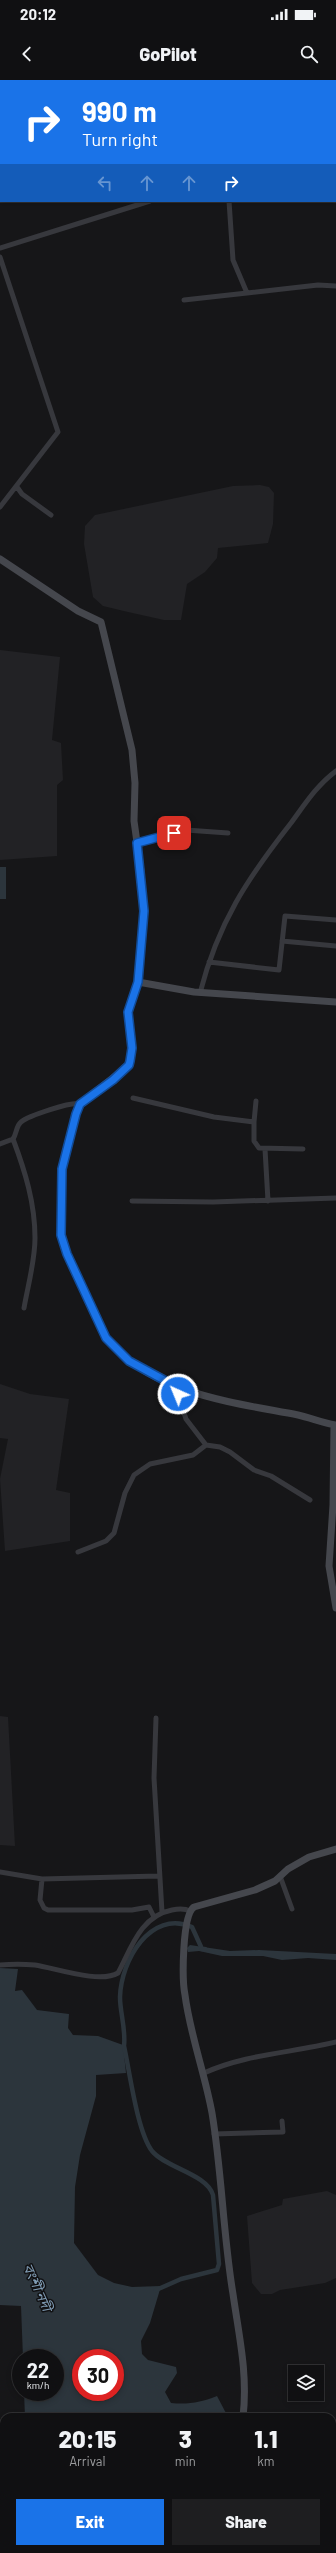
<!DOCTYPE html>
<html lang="en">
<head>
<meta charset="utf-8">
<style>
  body { margin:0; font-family:Barlow,"Noto Sans Bengali",sans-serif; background:#1e1e20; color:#f1f3f6; height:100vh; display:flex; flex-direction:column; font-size:15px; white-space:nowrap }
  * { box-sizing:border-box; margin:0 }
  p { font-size:13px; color:#9c9d9f }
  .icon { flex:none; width:22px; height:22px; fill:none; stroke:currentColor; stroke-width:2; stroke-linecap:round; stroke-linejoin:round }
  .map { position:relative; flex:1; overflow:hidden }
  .side { position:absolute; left:0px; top:2333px; width:336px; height:140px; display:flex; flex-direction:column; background:#101012; border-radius:12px 12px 0 0; box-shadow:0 2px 6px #0003,0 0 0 1px #303032 }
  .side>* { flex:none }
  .guide { position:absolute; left:0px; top:0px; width:336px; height:122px; box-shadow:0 2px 6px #0003,0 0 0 1px #303032; background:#1a73e8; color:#fff; overflow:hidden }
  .buttons { position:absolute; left:288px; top:2285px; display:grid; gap:8px }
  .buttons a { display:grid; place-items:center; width:36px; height:36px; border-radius:0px; background:#101012; box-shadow:0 2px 6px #0003,0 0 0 1px #303032; font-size:20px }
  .speed { position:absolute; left:12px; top:2269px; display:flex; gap:8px; font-size:20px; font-weight:700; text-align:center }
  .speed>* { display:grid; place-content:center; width:52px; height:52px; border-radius:50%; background:#101012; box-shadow:0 2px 6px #0003,0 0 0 1px #303032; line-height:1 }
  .speed small { font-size:10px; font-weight:400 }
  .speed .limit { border:6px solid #d22; background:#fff; color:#111 }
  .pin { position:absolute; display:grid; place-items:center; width:34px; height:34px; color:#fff; margin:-17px; border-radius:8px; box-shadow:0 2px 6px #0006 }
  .me { position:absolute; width:44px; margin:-22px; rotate:316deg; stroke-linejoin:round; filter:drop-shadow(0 0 3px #0008) }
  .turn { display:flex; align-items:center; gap:14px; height:84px; padding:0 16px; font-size:18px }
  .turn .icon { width:52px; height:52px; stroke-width:2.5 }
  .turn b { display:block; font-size:28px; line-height:34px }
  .lanes { display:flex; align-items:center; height:38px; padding:0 16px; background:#0003; justify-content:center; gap:20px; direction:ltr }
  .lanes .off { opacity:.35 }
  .eta { display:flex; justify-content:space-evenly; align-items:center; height:68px; text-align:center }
  .eta b { font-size:24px; font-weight:800; line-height:28px }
  .button { display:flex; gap:8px; margin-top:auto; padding:8px 16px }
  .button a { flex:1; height:46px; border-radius:0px; background:#1a73e8; color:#fff; font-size:16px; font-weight:800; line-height:46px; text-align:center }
  .button a+a { background:#1e1e20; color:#f1f3f6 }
  .status { display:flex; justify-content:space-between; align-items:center; height:28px; padding:0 20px; background:#101012; direction:ltr }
  .status svg { height:11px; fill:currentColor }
  header { display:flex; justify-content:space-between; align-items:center; height:52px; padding:0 16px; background:#101012; font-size:18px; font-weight:800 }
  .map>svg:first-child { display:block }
  .built { fill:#222225 }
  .water { fill:#2c353c; fill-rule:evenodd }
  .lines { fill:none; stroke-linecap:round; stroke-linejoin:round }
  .canal { stroke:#2c353c; stroke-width:4.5 }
  .river { stroke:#2c353c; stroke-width:8 }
  .street { stroke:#37383d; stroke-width:5 }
  .secondary { stroke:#45474d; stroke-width:7 }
  .route-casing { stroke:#114b97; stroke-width:10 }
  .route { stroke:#1a73e8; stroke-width:7 }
  .labels { text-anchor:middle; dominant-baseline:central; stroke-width:3; stroke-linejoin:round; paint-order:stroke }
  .water-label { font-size:14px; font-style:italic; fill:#7f9bb3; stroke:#111113 }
</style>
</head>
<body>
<div class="status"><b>20:12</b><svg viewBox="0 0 49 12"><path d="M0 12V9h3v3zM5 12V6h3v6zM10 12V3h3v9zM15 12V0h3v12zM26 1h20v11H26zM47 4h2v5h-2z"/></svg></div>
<header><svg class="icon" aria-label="back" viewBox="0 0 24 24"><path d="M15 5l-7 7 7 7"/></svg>GoPilot<svg class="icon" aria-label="search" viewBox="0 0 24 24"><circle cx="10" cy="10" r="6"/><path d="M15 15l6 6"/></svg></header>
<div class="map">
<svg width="336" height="2473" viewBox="0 0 336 2473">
  <rect width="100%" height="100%" fill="#161618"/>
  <path class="built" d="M260 405 269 407 274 413 273 444 268 463 218 468 217 478 205 492 187 504 181 540H164L128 532 103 526 93 517 84 464 85 446 95 435 233 406Z
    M0 570 60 577 52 660 61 663 63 700 57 705V776L0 780Z
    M0 1304 30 1314 69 1319 56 1410 70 1413V1461L5 1471 0 1399 8 1359 0 1358Z
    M0 1636 8 1637 15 1766 0 1765Z
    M327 2111 336 2115V2198L325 2203 280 2210 272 2214H261L252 2203 247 2136 282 2125 283 2119Z"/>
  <path class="water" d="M0 787H6V819H0Z
    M190 1865 230 1871 259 1870 336 1874V1880L308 1878 282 1880 263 1876H222L199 1871 188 1872 187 1868Z
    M0 1888 18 1889 15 1911 22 1910 37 1930 69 1934 68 1948 73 1955 98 1956 123 1965 126 1993 96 1995V2016L80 2075 75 2107 74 2163 98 2195 114 2203 132 2207 161 2206 150 2243 141 2261 142 2274 148 2280 176 2287 177 2293 165 2312 171 2323C188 2325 202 2322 217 2316L228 2337H25L24 2312H55V2278H23L21 2226 0 2225ZM81 2278H115V2312H81Z"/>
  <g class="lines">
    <path class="canal" d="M156 2210 181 2199 217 2190 219 2184 213 2115C207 2094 166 2088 152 2071 137 2051 130 1993 124 1966 126 1949 120 1933 120 1917 121 1881 150 1829 192 1847L202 1869H205"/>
    <path class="river" d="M332 2364 336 2362"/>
    <path class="street" d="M200 0 201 1
      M169 1 171 0
      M335 85H336
      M0 98 1 97
      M229 121 233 180 247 213 318 205 336 206
      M0 168 150 121
      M0 177 58 352 0 427
      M184 220 247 213
      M17 407 22 414 51 435
      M137 763 186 750 228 753
      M282 861 336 866
      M209 882 279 890 285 836 336 840
      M200 913C218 843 247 799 291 743 305 724 317 705 336 691
      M133 1018 214 1037 254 1042V1061L259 1068 303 1069
      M254 1042 256 1021
      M13 1059C25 1091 35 1123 35 1158 35 1181 28 1205 24 1228
      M0 1064 13 1059C17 1053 16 1046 21 1042 28 1036 72 1021 80 1024
      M265 1069 268 1121
      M132 1121 213 1122 336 1118
      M175 1306 186 1339 206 1365 220 1367 230 1372 254 1390 271 1396 310 1420
      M78 1472 106 1461 114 1453 125 1413 134 1395 150 1384 193 1375 206 1365
      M156 1638 154 1698 162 1832
      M0 1792 42 1799 158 1796
      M280 1796 292 1829
      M42 1799 40 1820 44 1828 48 1830H132L149 1827 154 1837
      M0 1885C12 1884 23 1884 35 1885 55 1888 100 1904 118 1893 131 1869 140 1836 172 1830 177 1829 184 1828 190 1831
      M204 1993C246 1974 291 1973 336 1962
      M214 2054 283 2052 282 2041
      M88 2469 92 2473"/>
    <path class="secondary" d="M0 479 78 531 101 542 132 670 135 703 134 741 141 791 144 831 138 902 128 932 132 968 129 985 80 1024 76 1034 62 1089 61 1155 67 1175 106 1258C152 1314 231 1322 298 1335 311 1338 323 1343 336 1345
      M138 902 194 912 336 922
      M334 1345 333 1425 329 1486 336 1528
      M243 2337C248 2294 239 2256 233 2214 223 2154 222 2093 212 2033 205 1994 190 1954 185 1915 182 1900 182 1835 194 1827L255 1810 275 1801 288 1789 309 1777 336 1769
      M153 2473 158 2469"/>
  </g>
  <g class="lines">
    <g class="route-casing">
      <path id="route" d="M174 753 137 763 144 831 138 902 128 932 132 968 130 981 129 985 113 1000 80 1024 76 1034 62 1089 61 1155 67 1174 106 1258 129 1281 175 1306 178 1314"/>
    </g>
    <use href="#route" class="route"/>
  </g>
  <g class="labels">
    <g class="water-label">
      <text transform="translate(38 2207) rotate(66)">বংশী নদী</text>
    </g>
  </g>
</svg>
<div class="buttons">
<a><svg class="icon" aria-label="layers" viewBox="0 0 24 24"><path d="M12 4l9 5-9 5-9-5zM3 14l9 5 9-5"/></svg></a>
</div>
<div class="speed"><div>22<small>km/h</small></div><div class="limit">30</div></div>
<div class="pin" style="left:174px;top:753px;background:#d93025"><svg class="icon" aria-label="arrive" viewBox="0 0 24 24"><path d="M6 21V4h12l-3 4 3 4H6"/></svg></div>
<svg class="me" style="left:178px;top:1314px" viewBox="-20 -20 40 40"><circle r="17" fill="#1a73e8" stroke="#fff" stroke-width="3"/><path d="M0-11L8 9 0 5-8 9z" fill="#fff"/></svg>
<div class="guide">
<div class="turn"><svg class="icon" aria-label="right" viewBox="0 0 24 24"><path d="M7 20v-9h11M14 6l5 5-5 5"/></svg><div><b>990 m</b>Turn right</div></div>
<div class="lanes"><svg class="icon off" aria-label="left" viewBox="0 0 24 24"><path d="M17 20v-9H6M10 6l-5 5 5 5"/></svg><svg class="icon off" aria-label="ahead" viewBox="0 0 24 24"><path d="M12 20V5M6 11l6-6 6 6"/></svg><svg class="icon off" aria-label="ahead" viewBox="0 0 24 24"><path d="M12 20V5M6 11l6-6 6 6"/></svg><svg class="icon" aria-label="right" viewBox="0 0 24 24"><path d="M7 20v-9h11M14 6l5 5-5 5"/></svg></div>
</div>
<section class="side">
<div class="eta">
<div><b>20:15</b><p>Arrival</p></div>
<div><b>3</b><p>min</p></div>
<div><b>1.1</b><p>km</p></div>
</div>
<div class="button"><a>Exit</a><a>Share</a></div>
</section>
</div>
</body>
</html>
